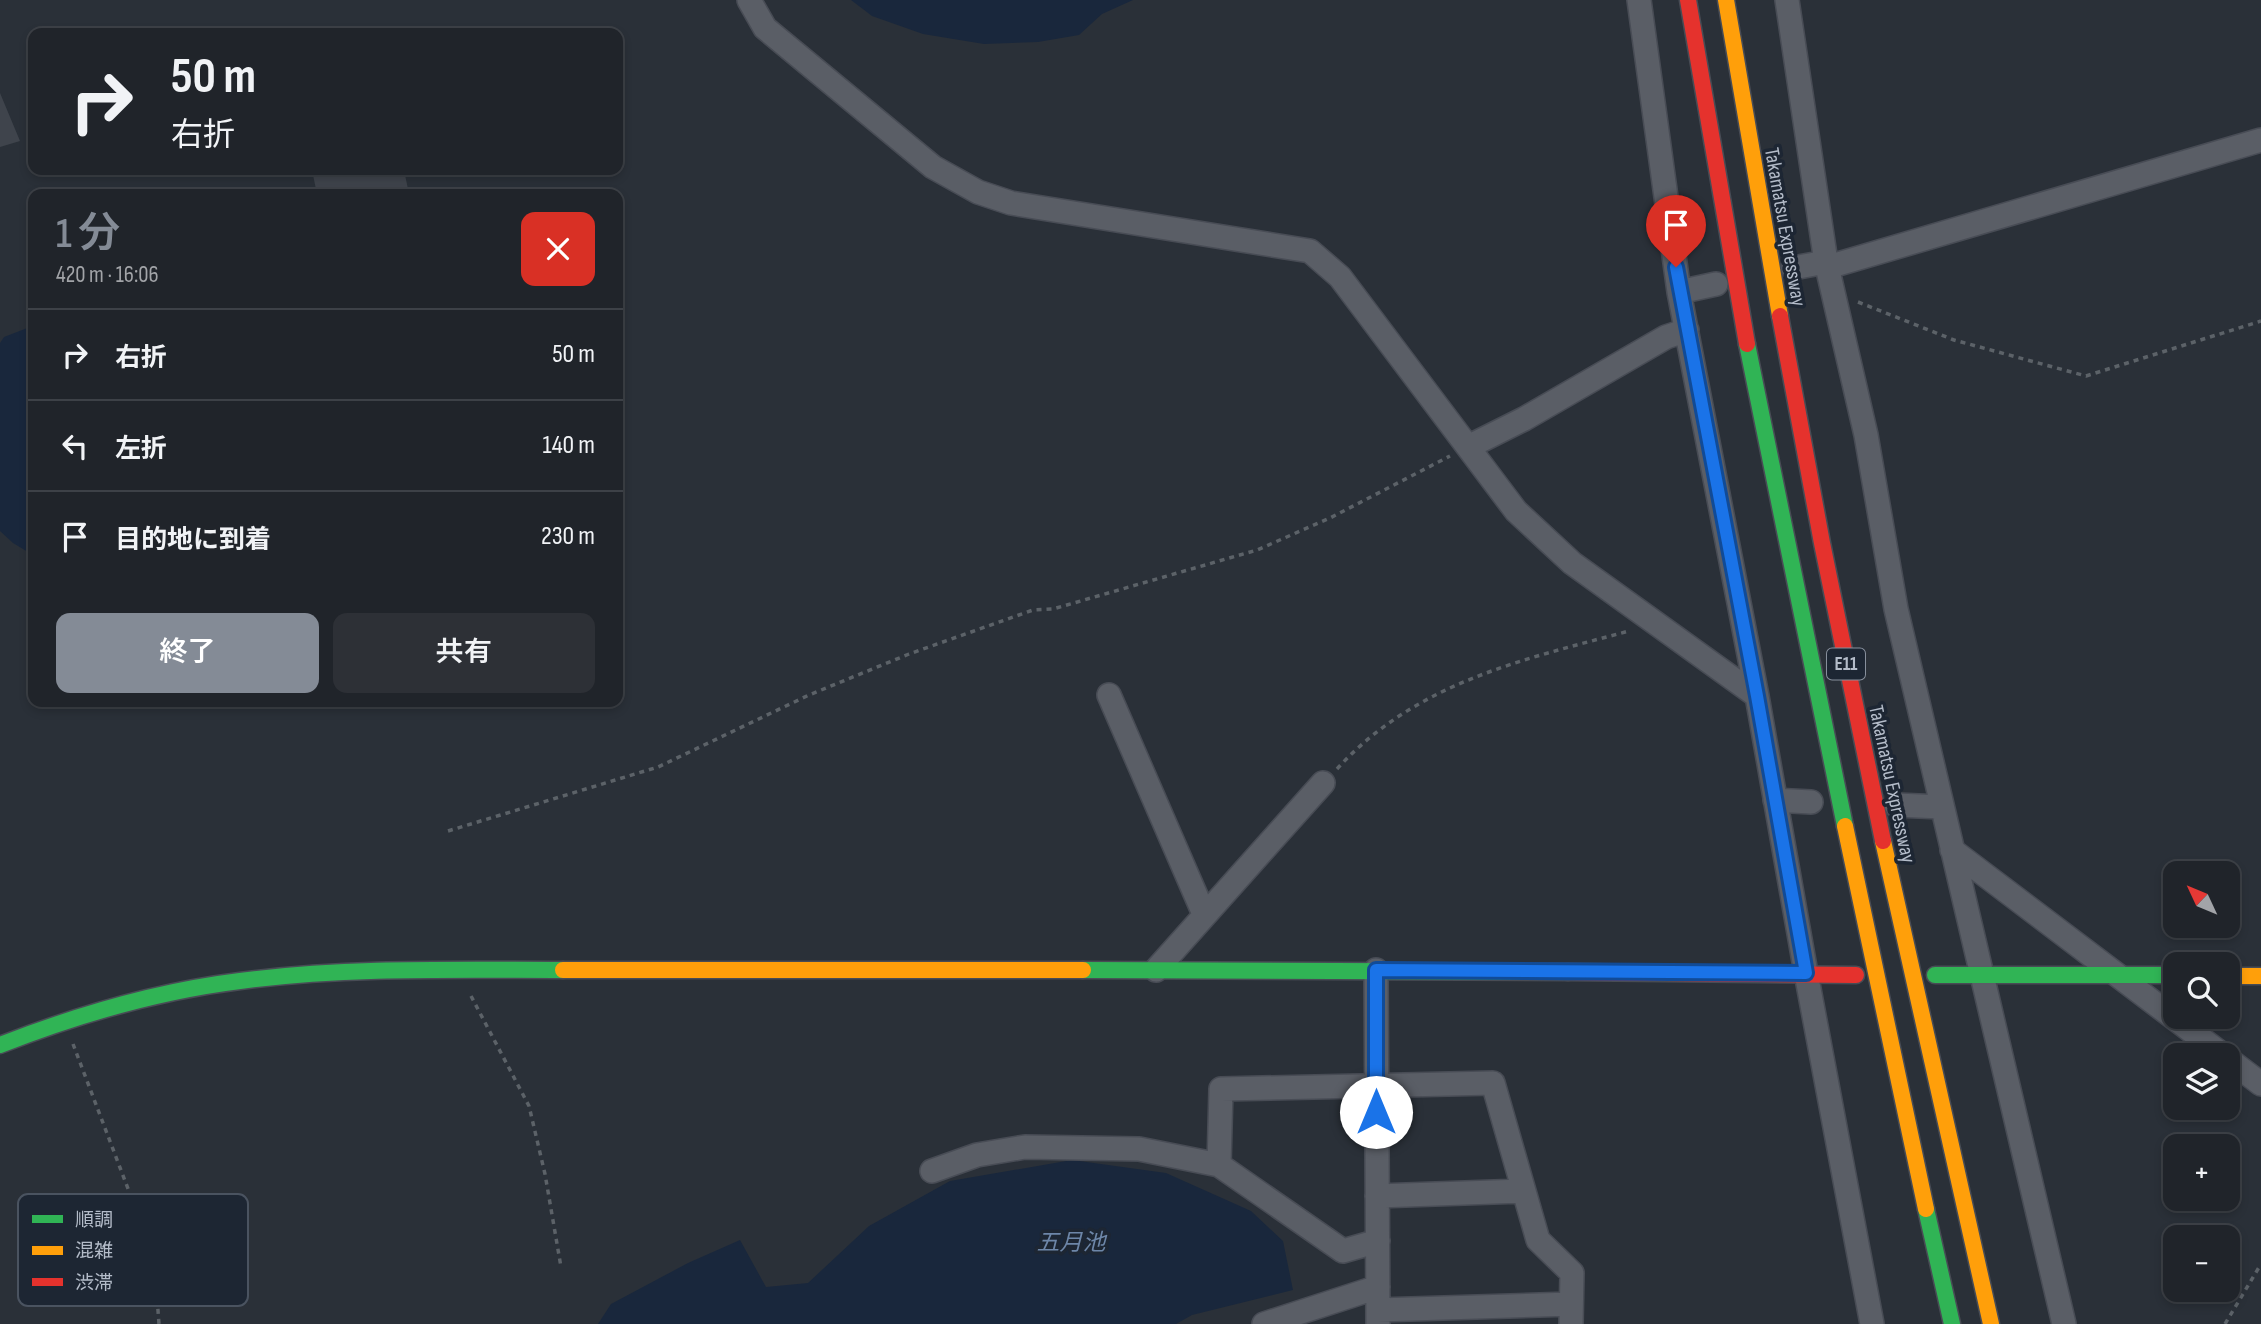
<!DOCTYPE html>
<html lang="ja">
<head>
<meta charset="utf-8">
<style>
  body { margin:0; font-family:"Sofia Sans Condensed","Noto Sans JP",sans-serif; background:#2d3036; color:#f1f3f6; height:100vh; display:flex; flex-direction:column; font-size:26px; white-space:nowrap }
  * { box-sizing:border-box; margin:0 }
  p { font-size:23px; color:#a2a4a8 }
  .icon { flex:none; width:38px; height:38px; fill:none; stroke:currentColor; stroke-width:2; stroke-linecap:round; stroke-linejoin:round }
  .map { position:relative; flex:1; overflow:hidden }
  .panel { position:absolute; left:28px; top:189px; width:595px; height:518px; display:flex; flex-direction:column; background:#20242a; border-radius:14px; box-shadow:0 4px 10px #0003,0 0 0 2px #3d4147 }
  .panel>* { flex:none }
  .top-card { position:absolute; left:28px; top:28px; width:595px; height:147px; border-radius:14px; box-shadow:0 4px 10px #0003,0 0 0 2px #3d4147; background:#20242a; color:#f1f3f6; overflow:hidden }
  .needle { width:46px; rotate:314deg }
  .fabs { position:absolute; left:2163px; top:861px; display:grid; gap:14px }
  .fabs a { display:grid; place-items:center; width:77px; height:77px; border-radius:14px; background:#20242a; box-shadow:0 4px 10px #0003,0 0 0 2px #3d4147; font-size:35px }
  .pin { position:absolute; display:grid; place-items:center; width:60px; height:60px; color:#fff; margin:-72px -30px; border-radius:50% 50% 50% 0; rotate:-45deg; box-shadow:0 0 7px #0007 }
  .pin .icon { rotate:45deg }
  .me { position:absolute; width:77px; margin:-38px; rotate:0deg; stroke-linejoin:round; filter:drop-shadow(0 0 5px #0008) }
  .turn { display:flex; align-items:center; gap:24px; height:147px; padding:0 28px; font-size:32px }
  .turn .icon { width:91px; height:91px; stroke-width:2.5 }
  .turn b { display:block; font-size:49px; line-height:60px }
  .round { display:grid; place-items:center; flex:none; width:74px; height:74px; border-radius:14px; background:#2d3036 }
  .head { display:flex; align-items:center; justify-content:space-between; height:119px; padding:0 28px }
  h1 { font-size:42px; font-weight:600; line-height:52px; color:#848b96 }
  .action { display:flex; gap:14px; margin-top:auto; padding:14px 28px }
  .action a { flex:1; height:80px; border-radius:14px; background:#848b96; color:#fff; font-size:28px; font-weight:600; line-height:80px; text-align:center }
  .action a+a { background:#2d3036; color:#f1f3f6 }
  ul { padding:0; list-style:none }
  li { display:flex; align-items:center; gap:21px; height:91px; padding:0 28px; border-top:2px solid #3d4147 }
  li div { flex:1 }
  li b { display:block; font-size:26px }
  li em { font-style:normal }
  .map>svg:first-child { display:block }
  .water { fill:#19273c }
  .building { fill:#3f444c }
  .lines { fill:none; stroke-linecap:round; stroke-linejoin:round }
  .street-casing { stroke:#484c55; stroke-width:26 }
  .fast-casing { stroke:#484c55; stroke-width:19 }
  .slow-casing { stroke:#484c55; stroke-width:19 }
  .jam-casing { stroke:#484c55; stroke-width:19 }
  .path { stroke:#5c6268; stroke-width:3.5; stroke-dasharray:5 5; stroke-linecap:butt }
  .street { stroke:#5a5e66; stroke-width:23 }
  .fast { stroke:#30b455; stroke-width:16 }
  .slow { stroke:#ff9f0a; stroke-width:16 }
  .jam { stroke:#e5322d; stroke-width:16 }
  .route-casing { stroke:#114b97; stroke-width:18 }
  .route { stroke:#1a73e8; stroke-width:12 }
  .labels { text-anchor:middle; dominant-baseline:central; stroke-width:7; stroke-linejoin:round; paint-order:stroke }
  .shield { fill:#1d2633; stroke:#878f9c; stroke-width:2 }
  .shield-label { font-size:19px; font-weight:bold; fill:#b4bcc9 }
  .street-label { font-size:21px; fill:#b4bcc9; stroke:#1d2633 }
  .water-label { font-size:23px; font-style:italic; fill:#6d86a8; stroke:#1d2633 }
  .key { fill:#1d2633; stroke:#4a5360; stroke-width:2 }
  .key-label { font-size:19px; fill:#b4bcc9 }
</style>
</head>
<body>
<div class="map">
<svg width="2261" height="1324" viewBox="0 0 2261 1324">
  <rect width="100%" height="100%" fill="#2a3038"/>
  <path class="water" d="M851 0H1133L1102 14 1079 35 1038 42 984 44 923 34 872 16Z
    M30 327H33V555L13 543 0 531V343L4 337Z
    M1072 1160 1166 1173 1251 1211 1283 1241 1293 1290 1192 1315 1176 1324H598L611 1304 688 1263 740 1240 766 1287 808 1283 869 1226 950 1181Z"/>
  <path class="building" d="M0 93 20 141 0 147Z
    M312 170H404L409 194H317Z"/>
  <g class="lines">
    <g class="street-casing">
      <path id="street" d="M749 0 765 28 933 167 978 192 1011 203 1310 251 1340 277 1516 511 1572 563 1757 696
        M1639 0 1679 292 1757 696 1806 973 1872 1324
        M1787 0 1826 262 1866 435 1896 609 2064 1324
        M1828 267 2261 140
        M1793 268 1826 262
        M1679 292 1716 284
        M1468 447 1524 419 1666 337 1687 330
        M1109 695 1204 914
        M1775 800 1811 802
        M1896 805 1942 807
        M1952 850 2223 1055
        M1156 970 1323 783
        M1376 970 1378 1324
        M2228 1059 2261 1084
        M1219 1165 1221 1089 1493 1083 1538 1240 1572 1273 1571 1324
        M932 1171 977 1155 1025 1147 1139 1149 1219 1165 1343 1251 1378 1241
        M1377 1196 1523 1191
        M1378 1310 1571 1304
        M1264 1324 1378 1287"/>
    </g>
    <g class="fast-casing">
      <path id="fast" d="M1747 344 1845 826
        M1083 970 1568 972
        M1935 975H2175
        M0 1045C77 1015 158 991 240 981 347 967 456 970 563 970
        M1926 1209 1952 1324"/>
    </g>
    <g class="slow-casing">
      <path id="slow" d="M1726 0 1780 316
        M1845 826 1926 1209
        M1883 841 1991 1324
        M563 970H1083
        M2228 976H2261"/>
    </g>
    <g class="jam-casing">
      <path id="jam" d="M1688 0 1747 344
        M1780 316 1822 543 1883 841
        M1568 972 1856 975"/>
    </g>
    <path class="path" d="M1858 302 1954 340 2086 376 2261 321
      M1337 769C1415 683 1521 660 1629 631
      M448 831 658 767 809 695 909 654 1033 610 1053 609 1257 550 1330 518 1450 456
      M471 996 529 1106 545 1174 561 1267
      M73 1044 154 1257 159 1324
      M2225 1324 2261 1264"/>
    <use href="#street" class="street"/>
    <use href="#fast" class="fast"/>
    <use href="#slow" class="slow"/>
    <use href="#jam" class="jam"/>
  </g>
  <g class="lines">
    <g class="route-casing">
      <path id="route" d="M1376 1112V970L1806 973 1757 696 1676 267"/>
    </g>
    <use href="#route" class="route"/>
  </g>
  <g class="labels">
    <rect class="shield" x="1827" y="648.5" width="38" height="31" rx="5"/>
    <g class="shield-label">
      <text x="1846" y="664">E11</text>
    </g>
    <g class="street-label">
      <text transform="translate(1785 227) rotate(80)">Takamatsu Expressway</text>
      <text transform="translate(1892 784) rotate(78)">Takamatsu Expressway</text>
    </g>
    <g class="water-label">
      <text x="1071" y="1243">五月池</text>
    </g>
  </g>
  <rect x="18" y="1194" width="230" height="112" rx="10" class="key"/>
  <rect x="32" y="1215" width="31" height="8" fill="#30b455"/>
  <rect x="32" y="1246" width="31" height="9" fill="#ff9f0a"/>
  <rect x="32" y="1278" width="31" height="8" fill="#e5322d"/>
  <g class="key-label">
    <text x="75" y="1226">順調</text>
    <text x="75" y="1257">混雑</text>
    <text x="75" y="1289">渋滞</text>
  </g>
</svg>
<div class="fabs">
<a><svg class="needle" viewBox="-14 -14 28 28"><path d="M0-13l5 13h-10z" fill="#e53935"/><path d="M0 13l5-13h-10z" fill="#a2a4a8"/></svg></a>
<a><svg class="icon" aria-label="search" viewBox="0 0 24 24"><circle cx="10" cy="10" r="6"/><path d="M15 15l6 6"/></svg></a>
<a><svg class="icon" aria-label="layers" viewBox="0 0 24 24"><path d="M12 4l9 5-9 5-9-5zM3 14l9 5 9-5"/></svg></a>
<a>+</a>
<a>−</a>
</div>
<div class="pin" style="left:1676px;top:267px;background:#d93025"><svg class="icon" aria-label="arrive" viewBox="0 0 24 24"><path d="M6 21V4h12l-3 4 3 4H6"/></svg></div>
<svg class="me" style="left:1376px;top:1112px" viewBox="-20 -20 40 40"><circle r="19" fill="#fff"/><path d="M0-13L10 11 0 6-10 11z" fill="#1a73e8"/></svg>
<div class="top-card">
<div class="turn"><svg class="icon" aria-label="right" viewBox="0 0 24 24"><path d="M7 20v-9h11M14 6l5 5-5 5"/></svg><div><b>50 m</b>右折</div></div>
</div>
<section class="panel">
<div class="head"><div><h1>1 分</h1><p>420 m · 16:06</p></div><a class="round" style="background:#d93025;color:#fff"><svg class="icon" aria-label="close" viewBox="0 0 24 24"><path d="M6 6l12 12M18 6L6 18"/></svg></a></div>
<ul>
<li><svg class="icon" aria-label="right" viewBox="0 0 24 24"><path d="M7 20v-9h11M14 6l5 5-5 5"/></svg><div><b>右折</b></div><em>50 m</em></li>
<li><svg class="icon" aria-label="left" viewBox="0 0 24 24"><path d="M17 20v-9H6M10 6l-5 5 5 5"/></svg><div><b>左折</b></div><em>140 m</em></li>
<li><svg class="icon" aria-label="arrive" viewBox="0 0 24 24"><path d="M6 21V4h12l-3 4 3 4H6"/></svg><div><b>目的地に到着</b></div><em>230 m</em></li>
</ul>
<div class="action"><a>終了</a><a>共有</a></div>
</section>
</div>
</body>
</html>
